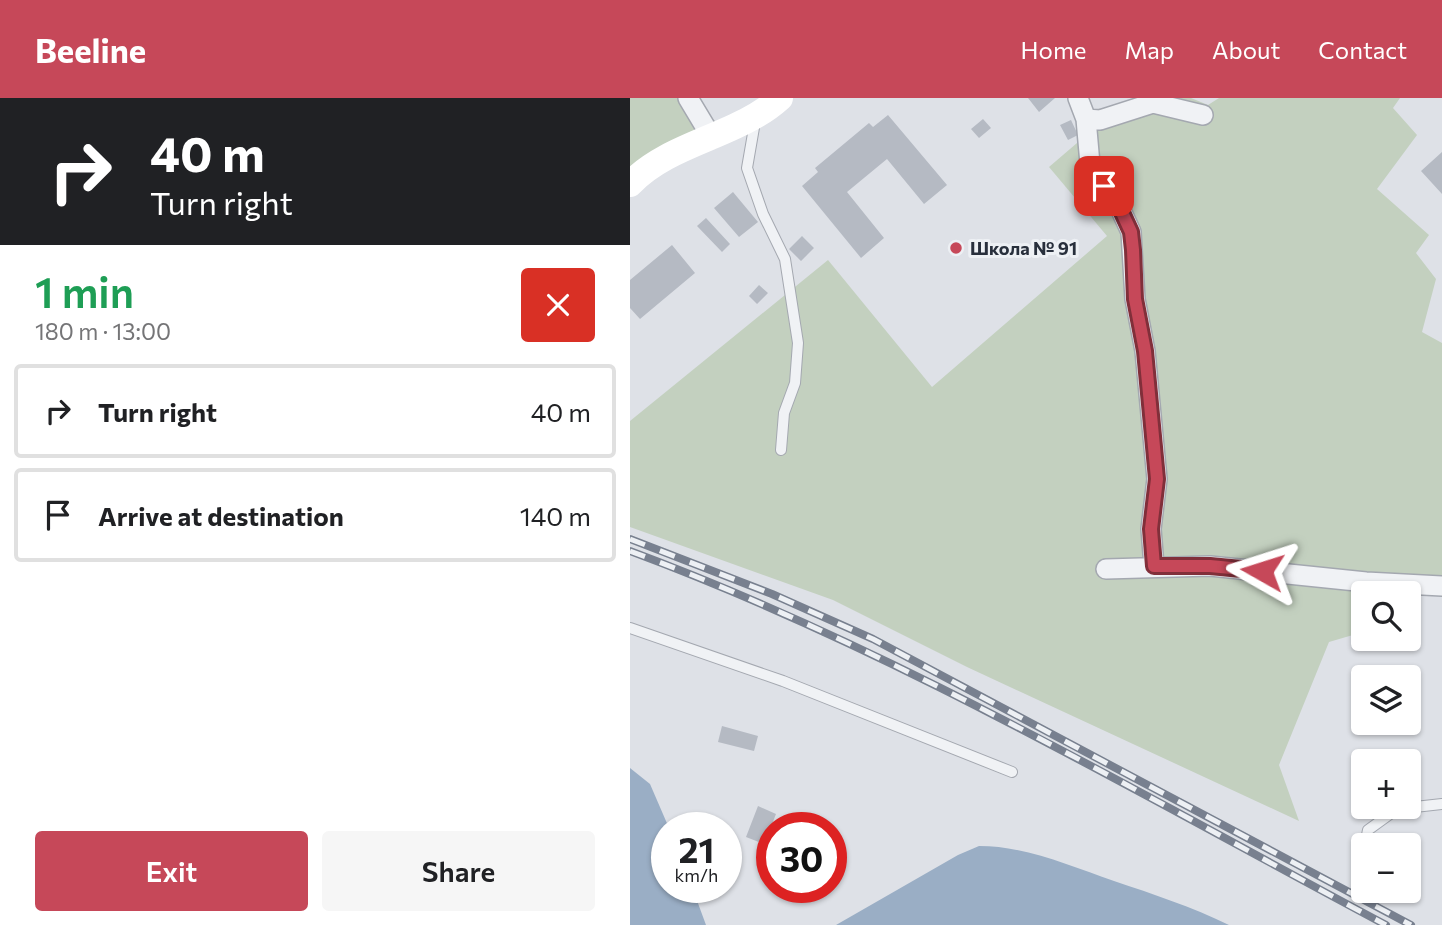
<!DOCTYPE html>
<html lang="en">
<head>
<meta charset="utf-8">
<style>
  body { margin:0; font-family:Commissioner,sans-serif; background:#f6f6f6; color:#202124; height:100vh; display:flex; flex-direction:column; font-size:26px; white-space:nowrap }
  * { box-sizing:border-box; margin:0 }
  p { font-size:23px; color:#757577 }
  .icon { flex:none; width:38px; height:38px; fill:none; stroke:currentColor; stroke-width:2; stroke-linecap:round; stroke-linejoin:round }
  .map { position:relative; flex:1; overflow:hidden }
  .drawer { display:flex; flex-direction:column; background:#fff; width:630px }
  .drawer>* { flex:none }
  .guide { background:#202124; color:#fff; overflow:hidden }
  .buttons { position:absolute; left:721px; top:483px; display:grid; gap:14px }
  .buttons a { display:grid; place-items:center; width:70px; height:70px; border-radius:7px; background:#fff; box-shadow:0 2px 5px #0004; font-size:35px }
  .speed { position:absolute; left:21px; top:714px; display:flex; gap:14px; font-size:35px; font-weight:700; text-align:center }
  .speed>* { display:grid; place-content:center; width:91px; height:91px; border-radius:50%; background:#fff; box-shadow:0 2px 5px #0004; line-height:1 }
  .speed small { font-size:18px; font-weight:400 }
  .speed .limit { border:10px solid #d22; background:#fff; color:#111 }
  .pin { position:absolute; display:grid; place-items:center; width:60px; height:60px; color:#fff; margin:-30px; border-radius:14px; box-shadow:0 4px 10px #0006 }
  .me { position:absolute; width:77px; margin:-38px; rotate:276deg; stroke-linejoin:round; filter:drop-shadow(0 0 5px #0008) }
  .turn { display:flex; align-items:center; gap:24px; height:147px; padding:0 35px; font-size:32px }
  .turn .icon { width:91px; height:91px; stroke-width:2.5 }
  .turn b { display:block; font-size:49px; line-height:60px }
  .round { display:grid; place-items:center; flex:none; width:74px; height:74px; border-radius:7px; background:#f6f6f6 }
  .head { display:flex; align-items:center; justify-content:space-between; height:119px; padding:0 35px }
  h1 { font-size:42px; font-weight:600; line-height:52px; color:#1e9e55 }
  .button { display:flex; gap:14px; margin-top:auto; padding:14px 35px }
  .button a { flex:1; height:80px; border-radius:7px; background:#c64859; color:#fff; font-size:28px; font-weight:600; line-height:80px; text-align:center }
  .button a+a { background:#f6f6f6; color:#202124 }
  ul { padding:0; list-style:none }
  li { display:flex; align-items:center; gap:21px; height:94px; margin:0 14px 10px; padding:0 21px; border:4px solid #e0e0e0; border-radius:7px }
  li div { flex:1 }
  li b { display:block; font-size:26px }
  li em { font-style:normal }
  header { display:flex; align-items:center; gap:42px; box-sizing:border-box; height:98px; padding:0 35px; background:#c64859; color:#fff }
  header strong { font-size:33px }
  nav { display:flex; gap:38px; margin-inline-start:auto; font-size:24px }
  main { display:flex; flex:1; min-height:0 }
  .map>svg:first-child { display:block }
  .green { fill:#c3d0bf }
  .water { fill:#9aaec5 }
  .building { fill:#b5bac3 }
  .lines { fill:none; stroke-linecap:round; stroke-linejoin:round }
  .lane-casing { stroke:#a4a8b0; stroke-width:12 }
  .street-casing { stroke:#a4a8b0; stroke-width:22 }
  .lane { stroke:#f0f2f5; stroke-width:10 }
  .street { stroke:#f0f2f5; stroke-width:19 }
  .secondary { stroke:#fff; stroke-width:26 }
  .rail-casing { stroke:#78808f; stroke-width:8 }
  .rail { stroke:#edf0f4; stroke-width:5; stroke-dasharray:16; stroke-linecap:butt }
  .route-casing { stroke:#812f3a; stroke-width:18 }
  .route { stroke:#c64859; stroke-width:12 }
  .poi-dot { fill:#c64859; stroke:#edf0f4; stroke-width:2.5 }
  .labels { text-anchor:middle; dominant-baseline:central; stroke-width:6; stroke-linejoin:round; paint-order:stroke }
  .poi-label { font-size:18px; font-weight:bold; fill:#282f3c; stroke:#edf0f4; text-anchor:start }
</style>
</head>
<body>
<header>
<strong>Beeline</strong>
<nav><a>Home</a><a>Map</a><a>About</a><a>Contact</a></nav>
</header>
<main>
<section class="drawer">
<div class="guide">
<div class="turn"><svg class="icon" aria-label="right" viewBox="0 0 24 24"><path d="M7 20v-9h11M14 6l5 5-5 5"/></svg><div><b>40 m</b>Turn right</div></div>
</div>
<div class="head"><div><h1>1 min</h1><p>180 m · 13:00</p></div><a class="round" style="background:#d93025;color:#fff"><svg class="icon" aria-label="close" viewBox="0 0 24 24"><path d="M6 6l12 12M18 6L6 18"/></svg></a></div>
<ul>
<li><svg class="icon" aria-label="right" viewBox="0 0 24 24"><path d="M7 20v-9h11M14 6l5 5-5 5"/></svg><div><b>Turn right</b></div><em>40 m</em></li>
<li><svg class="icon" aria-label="arrive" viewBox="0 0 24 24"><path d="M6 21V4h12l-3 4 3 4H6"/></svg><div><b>Arrive at destination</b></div><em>140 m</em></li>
</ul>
<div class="button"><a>Exit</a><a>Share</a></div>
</section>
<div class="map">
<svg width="812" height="827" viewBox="0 0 812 827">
  <rect width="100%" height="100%" fill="#dee1e7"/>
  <path class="green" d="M0 0H65L82 21 91 27 0 75Z
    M513 0H561L578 7 589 0H770L763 10 787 37 747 91 799 137 786 155 806 181 792 234 812 245V497L797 494 733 495V534L699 544 649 667 669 723 337 569 203 502 0 429V323L198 162 302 289 477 138 419 69 454 39Z"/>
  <path class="water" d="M0 670 20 686 39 730 37 789H62L76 827H0Z
    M349 748C396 748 440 768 484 783 523 796 562 809 599 827H206L328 757Z"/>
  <path class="building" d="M398 0H425L409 14Z
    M258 17 317 87 294 106 257 61 217 94 254 140 231 160 172 88 188 74 185 70 239 25 243 29Z
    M353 21 361 30 349 40 341 31Z
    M441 22 448 37 438 42 430 27Z
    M812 54V96L791 73Z
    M103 94 128 124 109 139 84 110Z
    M76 120 100 146 92 154 67 128Z
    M172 138 184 150 171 163 159 151Z
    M42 147 65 175 10 221 0 210V182Z
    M129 187 138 195 127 206 119 198Z
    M92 628 128 638 124 653 88 644Z
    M128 708 146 716 134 746 116 739Z"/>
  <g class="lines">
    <g class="lane-casing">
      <path id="lane" d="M125 24 117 70 133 116 155 161 168 245 165 285 154 315 151 352
        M0 530 153 583 382 674
        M735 747 738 732 767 711 812 706
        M732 761 733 756"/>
    </g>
    <g class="street-casing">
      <path id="street" d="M58 0 82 40
        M448 0 456 21 460 66 489 108 501 134 505 201 515 253 527 381 521 431 524 468
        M456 21 470 22 523 5 573 17
        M476 471 580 468 736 484 812 488"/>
    </g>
    <use href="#lane" class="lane"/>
    <use href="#street" class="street"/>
    <path class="secondary" d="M0 86C40 44 107 39 150 0"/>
    <g class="rail-casing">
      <path id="rail" d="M0 441 142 496 243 541 781 827
        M0 453C264 551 508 695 756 827"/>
    </g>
    <use href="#rail" class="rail"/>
  </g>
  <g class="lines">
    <g class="route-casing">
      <path id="route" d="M474 88 489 108 501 134 503 152 505 201 515 253 527 381 521 431 524 468H580L632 473"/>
    </g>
    <use href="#route" class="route"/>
  </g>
  <circle class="poi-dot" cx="326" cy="150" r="7"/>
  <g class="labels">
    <g class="poi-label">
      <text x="340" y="150">Школа № 91</text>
    </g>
  </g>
</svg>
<div class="buttons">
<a><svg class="icon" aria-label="search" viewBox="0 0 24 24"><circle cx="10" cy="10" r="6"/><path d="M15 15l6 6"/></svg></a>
<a><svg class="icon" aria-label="layers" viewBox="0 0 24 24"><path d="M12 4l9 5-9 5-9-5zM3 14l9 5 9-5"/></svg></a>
<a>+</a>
<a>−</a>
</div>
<div class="speed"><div>21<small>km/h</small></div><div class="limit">30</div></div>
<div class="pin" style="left:474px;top:88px;background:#d93025"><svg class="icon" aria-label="arrive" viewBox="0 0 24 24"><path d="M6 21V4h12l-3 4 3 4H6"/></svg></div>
<svg class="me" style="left:632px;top:473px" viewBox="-20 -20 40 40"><path d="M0-17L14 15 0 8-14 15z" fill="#c64859" stroke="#fff" stroke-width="4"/></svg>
</div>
</main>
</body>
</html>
